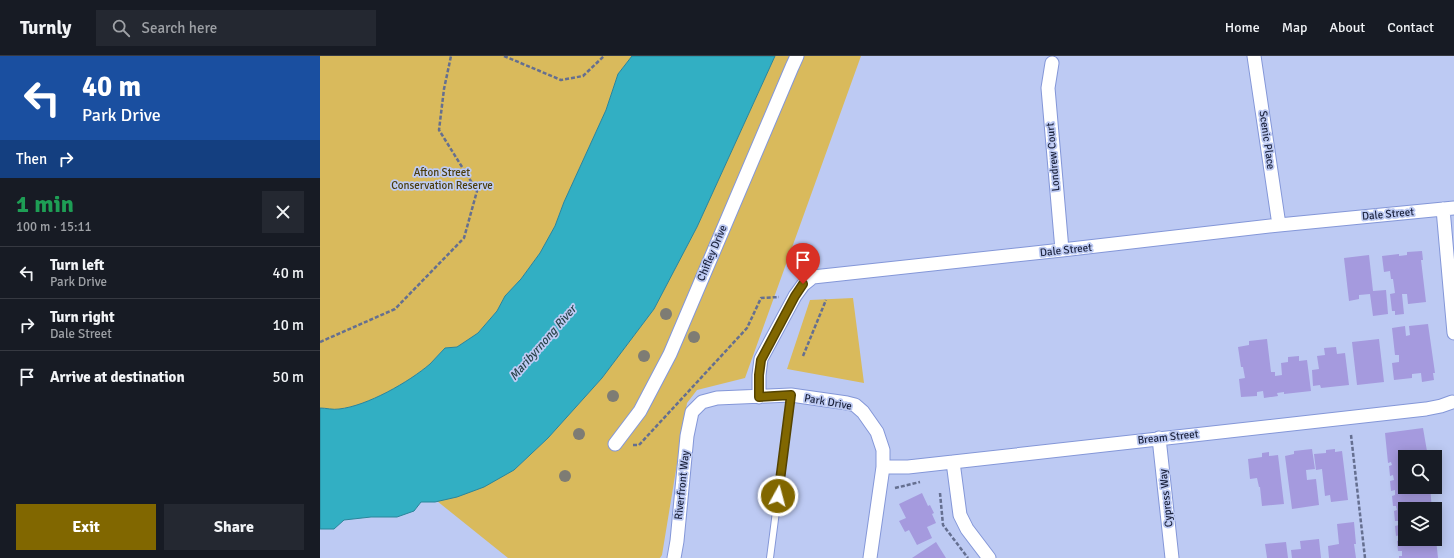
<!DOCTYPE html>
<html lang="en">
<head>
<meta charset="utf-8">
<style>
  body { margin:0; font-family:Signika,sans-serif; background:#242831; color:#f1f3f6; height:100vh; display:flex; flex-direction:column; font-size:15px; white-space:nowrap }
  * { box-sizing:border-box; margin:0 }
  p { font-size:13px; color:#9ea1a6 }
  .icon { flex:none; width:22px; height:22px; fill:none; stroke:currentColor; stroke-width:2; stroke-linecap:round; stroke-linejoin:round }
  .map { position:relative; flex:1; overflow:hidden }
  .side { display:flex; flex-direction:column; background:#171b24; width:320px }
  .side>* { flex:none }
  .hud { background:#1a4fa0; color:#fff; overflow:hidden }
  .fabs { position:absolute; left:1078px; top:394px; display:grid; gap:8px }
  .fabs a { display:grid; place-items:center; width:44px; height:44px; border-radius:0px; background:#171b24; box-shadow:0 2px 10px #0003; font-size:20px }
  .pin { position:absolute; display:grid; place-items:center; width:34px; height:34px; color:#fff; margin:-41px -17px; border-radius:50% 50% 50% 0; rotate:-45deg; box-shadow:0 0 4px #0007 }
  .pin .icon { rotate:45deg }
  .me { position:absolute; width:44px; margin:-22px; rotate:7deg; stroke-linejoin:round; filter:drop-shadow(0 0 3px #0008) }
  .turn { display:flex; align-items:center; gap:14px; height:84px; padding:0 16px; font-size:18px }
  .turn .icon { width:52px; height:52px; stroke-width:2.5 }
  .turn b { display:block; font-size:28px; line-height:34px }
  .then { display:flex; align-items:center; height:38px; padding:0 16px; background:#0003; gap:8px; font-size:15px }
  .round { display:grid; place-items:center; flex:none; width:42px; height:42px; border-radius:0px; background:#242831 }
  .headline { display:flex; align-items:center; justify-content:space-between; height:68px; padding:0 16px }
  h1 { font-size:24px; font-weight:700; line-height:30px; color:#1e9e55 }
  .action { display:flex; gap:8px; margin-top:auto; padding:8px 16px }
  .action a { flex:1; height:46px; border-radius:0px; background:#816700; color:#fff; font-size:16px; font-weight:700; line-height:46px; text-align:center }
  .action a+a { background:#242831; color:#f1f3f6 }
  ul { padding:0; list-style:none }
  li { display:flex; align-items:center; gap:12px; height:52px; padding:0 16px; border-top:1px solid #363941 }
  li div { flex:1 }
  li b { display:block; font-size:15px }
  li em { font-style:normal }
  header { display:flex; align-items:center; gap:24px; box-sizing:border-box; height:56px; padding:0 20px; background:#171b24; border-bottom:1px solid #363941 }
  header strong { font-size:19px }
  nav { display:flex; gap:22px; margin-inline-start:auto; font-size:14px }
  .search { width:280px; height:36px; background:#242831; display:flex; align-items:center; gap:10px; box-sizing:border-box; padding:0 14px; border-radius:0px; color:#9ea1a6; font-size:15px }
  main { display:flex; flex:1; min-height:0 }
  .map>svg:first-child { display:block }
  .green { fill:#d9ba5c }
  .water { fill:#32afc3; stroke:#2b859a }
  .building { fill:#a59ade }
  .lines { fill:none; stroke-linecap:round; stroke-linejoin:round }
  .lane-casing { stroke:#8497d8; stroke-width:8 }
  .street-casing { stroke:#8497d8; stroke-width:15 }
  .path { stroke:#656f90; stroke-width:2.5; stroke-dasharray:4 2; stroke-linecap:butt }
  .lane { stroke:#fff; stroke-width:6 }
  .street { stroke:#fff; stroke-width:13 }
  .tree { fill:#7e7c74 }
  .route-casing { stroke:#544300; stroke-width:10 }
  .route { stroke:#816700; stroke-width:7 }
  .labels { text-anchor:middle; dominant-baseline:central; stroke-width:3.5; stroke-linejoin:round; paint-order:stroke }
  .street-label { font-size:11px; fill:#1b223c; stroke:#bdcaf3 }
  .park-label { font-size:11px; fill:#4a3c0c; stroke:#bdcaf3 }
  .water-label { font-size:12px; font-style:italic; fill:#294349; stroke:#bdcaf3 }
</style>
</head>
<body>
<header>
<strong>Turnly</strong>
<div class="search"><svg class="icon" aria-label="search" viewBox="0 0 24 24"><circle cx="10" cy="10" r="6"/><path d="M15 15l6 6"/></svg>Search here</div>
<nav><a>Home</a><a>Map</a><a>About</a><a>Contact</a></nav>
</header>
<main>
<section class="side">
<div class="hud">
<div class="turn"><svg class="icon" aria-label="left" viewBox="0 0 24 24"><path d="M17 20v-9H6M10 6l-5 5 5 5"/></svg><div><b>40 m</b>Park Drive</div></div>
<div class="then">Then<svg class="icon" aria-label="right" viewBox="0 0 24 24"><path d="M7 20v-9h11M14 6l5 5-5 5"/></svg></div>
</div>
<div class="headline"><div><h1>1 min</h1><p>100 m · 15:11</p></div><a class="round"><svg class="icon" aria-label="close" viewBox="0 0 24 24"><path d="M6 6l12 12M18 6L6 18"/></svg></a></div>
<ul>
<li><svg class="icon" aria-label="left" viewBox="0 0 24 24"><path d="M17 20v-9H6M10 6l-5 5 5 5"/></svg><div><b>Turn left</b><p>Park Drive</p></div><em>40 m</em></li>
<li><svg class="icon" aria-label="right" viewBox="0 0 24 24"><path d="M7 20v-9h11M14 6l5 5-5 5"/></svg><div><b>Turn right</b><p>Dale Street</p></div><em>10 m</em></li>
<li><svg class="icon" aria-label="arrive" viewBox="0 0 24 24"><path d="M6 21V4h12l-3 4 3 4H6"/></svg><div><b>Arrive at destination</b></div><em>50 m</em></li>
</ul>
<div class="action"><a>Exit</a><a>Share</a></div>
</section>
<div class="map">
<svg width="1134" height="502" viewBox="0 0 1134 502">
  <rect width="100%" height="100%" fill="#bdcaf3"/>
  <path class="green" d="M0 0H312L298 18 286 54 244 146 235 170 220 197 201 223 185 240 177 255 158 277 137 291 125 292C120 297 115 303 110 308 89 326 47 350 19 353 13 354 6 352 0 352Z
    M455 0H541L425 322 377 334 367 347 342 499 340 502H188L117 445 194 414 228 382 282 322 334 253 377 171Z
    M533 242 544 327 467 313 490 244Z"/>
  <path class="water" d="M312 0H455L377 171 334 253 282 322 228 382 194 414 164 431 137 441 115 446H101L94 455 77 461H51L24 464 14 473H0V352C6 352 13 354 19 353 47 350 89 326 110 308 115 303 120 297 125 292L137 291 158 277 177 255 185 240 201 223 220 197 235 170 244 146 286 54 298 18Z"/>
  <path class="building" d="M1102 195 1103 204H1101L1106 246 1088 248 1087 238H1082L1084 258 1075 259V255H1072L1070 238 1075 237 1073 223H1071L1070 215 1064 216 1062 200 1079 198V200L1087 199V196Z
    M1049 199 1053 235 1066 234 1068 258 1053 260 1050 238 1039 239V243L1029 245 1024 202Z
    M1108 268 1115 317H1113L1114 324 1102 326 1101 317 1092 318V322L1074 324 1072 307 1079 306V299H1075L1072 272 1085 270 1086 280 1090 279 1089 270Z
    M947 283 951 316H955V320L962 319 961 307 968 306V301L979 300V305L987 304 991 335 964 338V336L957 337 958 340 944 342 943 335 937 336V340L921 341 919 323 925 322 923 311H921L918 291 929 289V285Z
    M1059 283 1064 326 1037 329 1032 286Z
    M1016 291 1017 298 1025 297 1029 329 1001 332 1000 329 993 330 992 314 999 313 997 300 1005 299 1004 292Z
    M1103 372 1108 401H1085V431H1110L1112 453H1085V483H1116L1118 502H1079V500H1082V495H1078L1077 485 1080 484V479L1076 480 1075 470 1079 469V467L1078 465H1075L1074 455 1077 454 1076 450H1073L1072 440 1075 439V434L1071 435 1070 425 1074 424 1073 419 1070 420 1069 410 1072 409 1071 406 1068 407 1065 377Z
    M992 393 995 413 986 414 987 424 996 423 999 449 972 453 965 400 974 398V395Z
    M1015 393V396L1022 395 1028 444 1011 446 1010 439 1005 440 1002 413 996 414 994 398 1006 397V394Z
    M949 396V400L958 399 964 448 942 450 940 431H939L937 422 930 423 928 403 942 401V397Z
    M602 437 608 450 610 449 614 457 612 458 616 467 607 471 612 482 597 489 589 474 585 476 579 465 586 462 579 448Z
    M1034 466 1036 488H1034L1036 502H1009L1008 490 1019 488 1017 468Z
    M999 483 1001 502H972L971 494 981 493 980 485Z
    M616 486 626 502H592Z
    M966 486 968 502H947L945 488Z"/>
  <g class="lines">
    <g class="lane-casing">
      <path id="lane" d="M450 502 471 339"/>
    </g>
    <g class="street-casing">
      <path id="street" d="M934 0 959 169
        M732 7 728 32 742 194
        M1123 153 1134 277
        M439 341V319L441 303 475 240 483 229 493 221 742 194 959 169 1134 152
        M839 382 852 502
        M295 388 320 355 350 298 472 11 477 0
        M633 406 640 459 647 473 669 502
        M563 411H588L1106 353 1121 350 1132 346
        M354 502 357 485 367 380 372 356 382 346 397 342 471 339 527 347 535 349 543 356 557 376 563 394V411L550 502"/>
    </g>
    <path class="path" d="M184 0 241 24 263 20 284 0
      M0 286 75 253 144 182 157 135 119 74 124 33 131 0
      M483 300 506 244
      M1031 379 1045 502
      M313 389H319L427 272 441 242 459 241
      M575 432 600 426
      M620 437 623 469 648 502"/>
    <use href="#lane" class="lane"/>
    <use href="#street" class="street"/>
  </g>
  <g class="tree">
    <circle cx="346" cy="258" r="6"/>
    <circle cx="374" cy="281" r="6"/>
    <circle cx="324" cy="300" r="6"/>
    <circle cx="293" cy="340" r="6"/>
    <circle cx="259" cy="378" r="6"/>
    <circle cx="245" cy="420" r="6"/>
  </g>
  <g class="lines">
    <g class="route-casing">
      <path id="route" d="M458 440 471 339 439 341V319L441 304 475 240 483 228"/>
    </g>
    <use href="#route" class="route"/>
  </g>
  <g class="labels">
    <g class="street-label">
      <text transform="translate(947 84) rotate(82)">Scenic Place</text>
      <text transform="translate(733 101) rotate(-95)">Londrew Court</text>
      <text transform="translate(1068 158) rotate(-5)">Dale Street</text>
      <text transform="translate(746 194) rotate(-6)">Dale Street</text>
      <text transform="translate(392 197) rotate(-67)">Chifley Drive</text>
      <text transform="translate(508 346) rotate(10)">Park Drive</text>
      <text transform="translate(848 381) rotate(-6)">Bream Street</text>
      <text transform="translate(362 429) rotate(-84)">Riverfront Way</text>
      <text transform="translate(846 442) rotate(-96)">Cypress Way</text>
    </g>
    <g class="park-label">
      <text x="122" y="116">Afton Street<tspan x="122" dy="13">Conservation Reserve</tspan></text>
    </g>
    <g class="water-label">
      <text transform="translate(223 287) rotate(-49)">Maribyrnong River</text>
    </g>
  </g>
</svg>
<div class="fabs">
<a><svg class="icon" aria-label="search" viewBox="0 0 24 24"><circle cx="10" cy="10" r="6"/><path d="M15 15l6 6"/></svg></a>
<a><svg class="icon" aria-label="layers" viewBox="0 0 24 24"><path d="M12 4l9 5-9 5-9-5zM3 14l9 5 9-5"/></svg></a>
</div>
<div class="pin" style="left:483px;top:228px;background:#d93025"><svg class="icon" aria-label="arrive" viewBox="0 0 24 24"><path d="M6 21V4h12l-3 4 3 4H6"/></svg></div>
<svg class="me" style="left:458px;top:440px" viewBox="-20 -20 40 40"><circle r="17" fill="#816700" stroke="#fff" stroke-width="3"/><path d="M0-11L8 9 0 5-8 9z" fill="#fff"/></svg>
</div>
</main>
</body>
</html>
